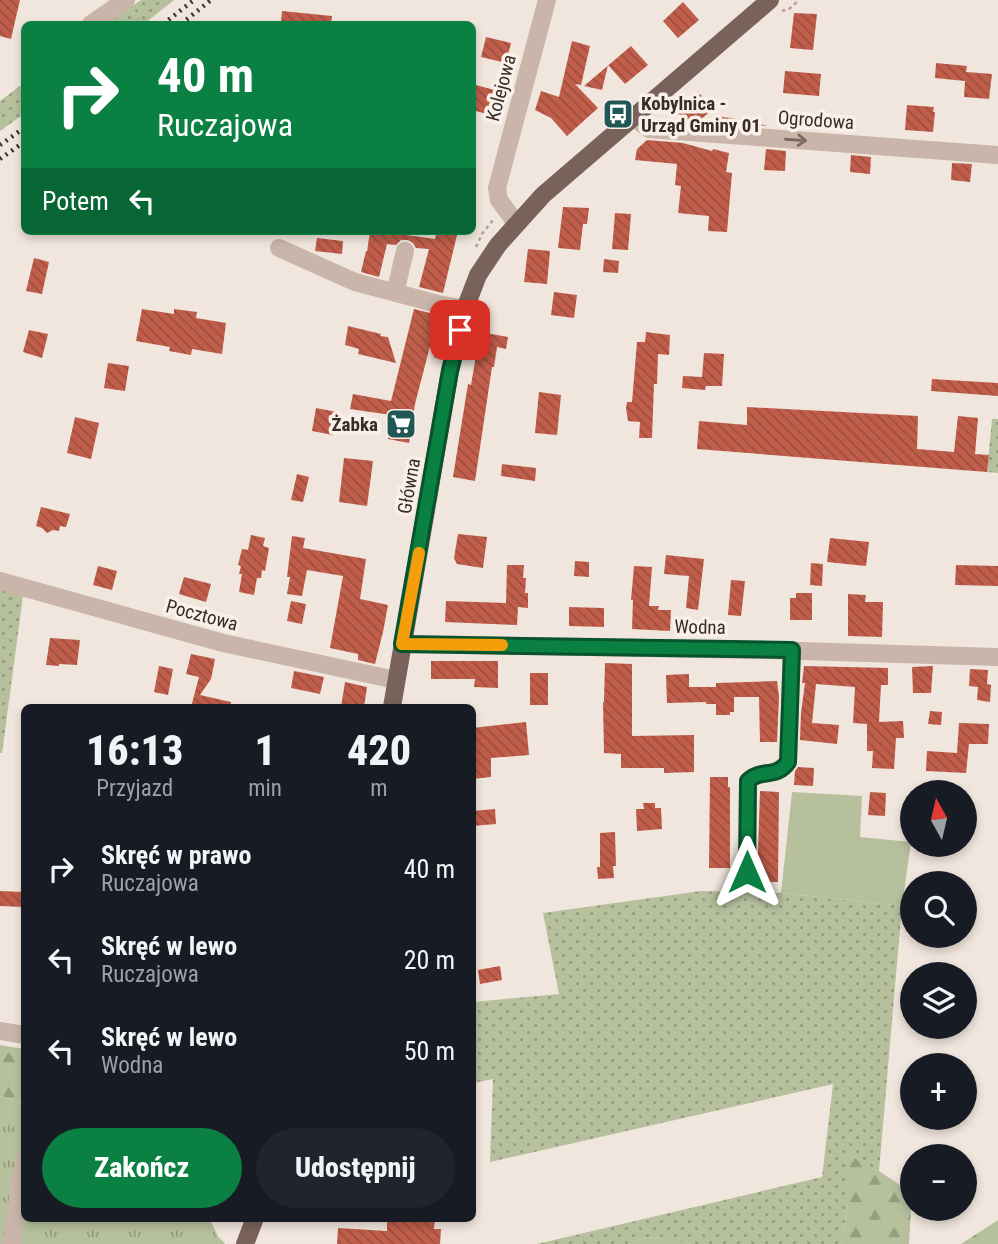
<!DOCTYPE html>
<html lang="pl">
<head>
<meta charset="utf-8">
<style>
  body { margin:0; font-family:"Roboto Condensed",sans-serif; background:#20242c; color:#f1f3f6; height:100vh; display:flex; flex-direction:column; font-size:26px; white-space:nowrap }
  * { box-sizing:border-box; margin:0 }
  p { font-size:23px; color:#9ea1a6 }
  .icon { flex:none; width:38px; height:38px; fill:none; stroke:currentColor; stroke-width:2; stroke-linecap:round; stroke-linejoin:round }
  .map { position:relative; flex:1; overflow:hidden }
  .details { position:absolute; left:21px; top:704px; width:455px; height:518px; display:flex; flex-direction:column; background:#171b24; border-radius:10px; box-shadow:0 4px 10px #0003 }
  .details>* { flex:none }
  .guide { position:absolute; left:21px; top:21px; width:455px; height:214px; border-radius:10px; box-shadow:0 4px 10px #0003; background:#0b8043; color:#fff; overflow:hidden }
  .needle { width:46px; rotate:352deg }
  .tools { position:absolute; left:900px; top:780px; display:grid; gap:14px }
  .tools a { display:grid; place-items:center; width:77px; height:77px; border-radius:50%; background:#171b24; box-shadow:0 4px 10px #0003; font-size:35px }
  .pin { position:absolute; display:grid; place-items:center; width:60px; height:60px; color:#fff; margin:-30px; border-radius:14px; box-shadow:0 4px 10px #0006 }
  .me { position:absolute; width:77px; margin:-38px; rotate:0deg; stroke-linejoin:round; filter:drop-shadow(0 0 5px #0008) }
  .turn { display:flex; align-items:center; gap:24px; height:147px; padding:0 21px; font-size:32px }
  .turn .icon { width:91px; height:91px; stroke-width:2.5 }
  .turn b { display:block; font-size:49px; line-height:60px }
  .then { display:flex; align-items:center; height:66px; padding:0 21px; background:#0003; gap:14px; font-size:26px }
  .eta { display:flex; justify-content:space-evenly; align-items:center; height:119px; text-align:center }
  .eta b { font-size:42px; font-weight:800; line-height:49px }
  .button { display:flex; gap:14px; margin-top:auto; padding:14px 21px }
  .button a { flex:1; height:80px; border-radius:42px; background:#0b8043; color:#fff; font-size:28px; font-weight:800; line-height:80px; text-align:center }
  .button a+a { background:#20242c; color:#f1f3f6 }
  ul { padding:0; list-style:none }
  li { display:flex; align-items:center; gap:21px; height:91px; padding:0 21px }
  li div { flex:1 }
  li b { display:block; font-size:26px }
  li em { font-style:normal }
  .map>svg:first-child { display:block }
  .grass { fill:url(#grass-dots) }
  .forest { fill:url(#forest-firs) }
  .park { fill:url(#park-tufts) }
  .garden { fill:#b7c09d }
  .building { fill:url(#building-back-hatch) }
  .lines { fill:none; stroke-linecap:round; stroke-linejoin:round }
  .path { stroke:#b59f94; stroke-width:2.5; stroke-dasharray:3.5 3.5; stroke-linecap:butt }
  .minor { stroke:#c9b5a9; stroke-width:18 }
  .major { stroke:#78625b; stroke-width:18 }
  .rail { stroke:#372c29; stroke-width:4.5; stroke-dasharray:2 5; stroke-linecap:butt }
  .oneway { stroke:#796a63 }
  .route-casing { stroke:#07532c; stroke-width:18 }
  .route { stroke:#0b8043; stroke-width:12 }
  .slow { stroke:#f59e0b; stroke-width:12 }
  .labels { text-anchor:middle; dominant-baseline:central; stroke-width:7; stroke-linejoin:round; paint-order:stroke }
  .street-label { font-size:19px; fill:#372c29; stroke:#f9f1e9 }
  .poi-label { font-size:19px; font-weight:bold; fill:#372c29; stroke:#f9f1e9; text-anchor:start }
</style>
</head>
<body>
<div class="map">
<svg width="998" height="1244" viewBox="0 0 998 1244">
  <defs>
    <pattern id="grass-dots" width="8" height="8" patternUnits="userSpaceOnUse" patternTransform="scale(1.75)"><rect width="8" height="8" fill="#b7c09d"/><path d="M2 2h.1M6 6h.1" fill="none" stroke="#969c80" stroke-width="1.8" stroke-linecap="round"/></pattern>
    <pattern id="forest-firs" width="22" height="20" patternUnits="userSpaceOnUse" patternTransform="scale(1.75)"><rect width="22" height="20" fill="#b7c09d"/><path d="M5 1l3.5 6h-7zM16 11l3.5 6h-7z" fill="#969c80"/></pattern>
    <pattern id="park-tufts" width="24" height="20" patternUnits="userSpaceOnUse" patternTransform="scale(1.75)"><rect width="24" height="20" fill="#b7c09d"/><path d="M3 7l-1-3M5 7V3M7 7l1-3M15 17l-1-3M17 17v-4M19 17l1-3" fill="none" stroke="#969c80"/></pattern>
    <pattern id="building-back-hatch" width="6" height="6" patternUnits="userSpaceOnUse" patternTransform="scale(1.75)"><rect width="6" height="6" fill="#c15e4b"/><path d="M-1 5l2 2M0 0l6 6M5-1l2 2" fill="none" stroke="#9e4e3e"/></pattern>
  </defs>
  <rect width="100%" height="100%" fill="#f1e6dd"/>
  <path class="grass" d="M141 0H174L144 24H107Z
    M24 83V114L0 131V101Z
    M992 419H998V473L987 472Z
    M0 590 23 596 2 753H0Z
    M701 891 781 893 902 906 879 1171 848 1156V1204L841 1244H691L647 1237 629 1244H537L822 1177 833 1084 490 1162 493 1079 473 1083V1002L559 994 543 913Z"/>
  <path class="forest" d="M0 1045 24 1049V1084L22 1103 0 1096Z
    M848 1155 879 1171 912 1193 909 1244H841L848 1204Z
    M998 1220V1244H961Z
    M647 1237 688 1243 691 1244H629Z"/>
  <path class="park" d="M0 1096 24 1104V1218H209L219 1238 225 1243 224 1244H0Z"/>
  <path class="garden" d="M792 792 862 796 860 837 911 842 902 906 781 893Z"/>
  <path class="building" d="M0 0H20L11 39 0 36Z
    M683 2 699 20 678 38 663 21Z
    M282 11 332 16 331 24H281Z
    M794 13 817 14 813 50 790 48Z
    M486 37 511 43 506 63 481 57Z
    M572 41 590 46 581 85 575 84 598 108 567 136 551 118 535 110 541 91 559 97Z
    M631 46 648 65 625 84 608 65 602 90 584 86Z
    M936 63 967 66 966 72 992 74 989 99 964 97 965 81 935 78Z
    M785 71 821 74 819 96 783 93Z
    M476 85 498 91 491 115 472 110V100Z
    M700 94 713 109 699 121 685 120 678 113Z
    M907 105 934 107 933 112H935L933 132 905 130Z
    M715 116 745 120 768 126 715 122Z
    M647 140 683 143 712 151 713 149 729 153 726 172 732 173 727 232 708 231 709 216 678 213 681 186 675 185 677 164 635 160 637 149Z
    M766 149 786 151 785 171 764 170Z
    M851 155 871 157 870 174 850 172Z
    M952 163 972 164 970 182 951 180Z
    M563 207 589 208 587 224H583L580 250 558 248Z
    M615 213 631 214 628 250 612 249Z
    M370 231H400V234L435 239 437 231H458L443 293 419 287 429 249 416 248 413 243 408 240H401L396 245 387 244 379 277 361 272 366 251 367 252Z
    M317 238 343 241 342 254 315 251Z
    M528 249 550 251 547 284 524 282Z
    M34 258 49 262 42 294 26 291Z
    M604 259 619 261 618 273 603 272Z
    M554 292 577 295 574 318 551 315Z
    M142 309 174 314V309L197 312 196 318 226 323 222 354 192 349 191 355 169 351 170 347 136 341Z
    M414 309 438 315 415 404 409 443 388 439 391 415 350 409 353 394 391 401Z
    M348 326 381 334 380 336 388 337 396 363 358 354 359 349 345 345Z
    M29 330 48 334 42 358 23 352Z
    M480 332 508 337 506 349 497 347 494 367H492L475 481 453 477 468 384 471 385Z
    M646 332 670 335 669 355 658 354 657 384H654L652 438H639L640 422 628 421 626 408 627 402H632L637 342H645Z
    M704 353 724 354 722 386H706L705 390 682 388 683 376 702 377Z
    M108 363 129 366 125 391 104 388Z
    M932 379 998 383V396L931 391Z
    M539 392 561 395 557 435 535 433Z
    M747 407 918 416 917 449 954 452 958 416 978 418 975 454 989 455 987 472 697 449 699 421 747 425Z
    M316 408 337 412 333 435 312 431Z
    M75 417 99 423 91 459 67 453Z
    M344 458 373 461 367 506 339 502Z
    M502 464 536 468 535 481 501 476Z
    M297 474 309 477 303 502 291 500Z
    M41 507 70 514 66 527 60 526 59 531 53 530 47 533 42 528 36 526Z
    M458 534 487 537 483 568 457 564 454 558Z
    M251 535 265 538 263 546 269 548 265 571 262 570 261 578H257L254 595 239 592 242 574H239L241 566 238 565 242 549 248 550Z
    M292 536 305 538 303 548 366 559 360 599 388 605 383 632 375 664 358 660V654L330 648 343 576 307 570 302 596 287 594 290 577H287Z
    M830 538 869 542 866 566 827 562Z
    M666 555 704 559 698 610 686 608 689 576 664 574Z
    M575 561 589 562V577L574 576Z
    M811 563 823 564 822 586 810 585Z
    M507 565H524L523 578H526L525 593H528V608L518 607 517 625 445 622 446 601 506 603Z
    M956 565 998 566V586L955 585Z
    M98 566 117 571 112 590 93 585Z
    M634 566 652 567 649 606H659L658 610H671L670 631 632 629 633 600H631Z
    M184 577 211 584 206 602 179 594Z
    M731 580 745 581 741 616 728 615Z
    M796 593H812V620H790V598H796Z
    M848 594 866 595 865 602H883L882 637 848 636Z
    M291 601 306 604 302 624 287 621Z
    M569 607 604 608V627L569 626Z
    M50 638 80 640 77 665 59 664V666L46 665Z
    M191 654 215 659 211 679 200 695 231 702 230 707H191L199 677 186 674Z
    M431 661H498V688L474 687 475 679H431Z
    M605 663 632 664V736L694 735V772L664 773V768H621V754L604 753 603 702H604Z
    M159 666 173 669 168 695 154 692Z
    M804 666 888 668V685H881L879 722 903 721 904 738H896L894 769 872 768 873 751H867V724L853 723 855 687 816 684 812 723 839 725 837 744 800 740 801 713 805 683H802Z
    M933 666 931 693H913L912 667Z
    M970 669 988 670 987 684 991 685 990 702 977 700 978 687 969 686Z
    M294 671 324 677 320 694 291 688Z
    M530 673H548V705H530Z
    M689 674V687H716V683L777 681 779 697 777 742H760L759 697H734V712H730V715H716V704H706V702L667 703 666 675Z
    M345 682 367 687 364 707H341Z
    M930 711 942 712 941 725 928 724Z
    M526 722 529 755 491 758V777L472 779V728Z
    M959 723 989 724 988 744H969L966 773 926 771 927 751 957 753Z
    M798 767 814 768 813 786 794 785 795 771Z
    M710 777H728V787H730V868H709Z
    M760 791 779 792 778 882H757Z
    M870 792 886 793 885 816 868 815Z
    M643 803H655V808H661L662 829 637 831 636 809H644Z
    M495 809 496 824 472 826V811Z
    M615 832 616 866H613L614 878 598 879 597 867H600V833Z
    M0 891 24 892V907L0 906Z
    M500 966 502 980 480 984 478 970Z
    M387 1218H435L434 1229H441L440 1244H337L338 1228 387 1231Z"/>
  <g class="lines">
    <path class="path" d="M782 11 789 9 799 0
      M476 247 482 234 493 220
      M435 358 438 337 443 324"/>
    <path class="minor" d="M91 24 126 0
      M634 118 649 129 998 155
      M516 223 499 200 497 188 547 0
      M279 248 355 282 438 304 465 309
      M395 293 405 251
      M0 581 223 643 396 680
      M402 644 768 650 998 657
      M747 872 748 781C761 769 776 779 788 762L792 650
      M0 1031 24 1035
      M11 1244 24 1160"/>
    <path class="major" d="M392 707 450 371 465 309 478 275 498 245 543 195 770 0
      M245 1244 255 1218"/>
    <path class="rail" d="M163 24 194 0
      M181 24 211 0
      M0 145 24 128
      M0 159 24 142"/>
  </g>
  <defs><path id="oneway-shaft" d="M-6 0H5M1.5-3L5.5 0L1.5 3" fill="none" stroke-width="1.6" stroke-linecap="round" stroke-linejoin="round" transform="scale(1.75)"/></defs>
  <use class="oneway" href="#oneway-shaft" transform="translate(796 140) rotate(4)"/>
  <g class="lines">
    <g class="route-casing">
      <path id="route" d="M460 330 450 371 402 644 792 650 788 762C776 779 761 768 748 781L747 872"/>
    </g>
    <use href="#route" class="route"/>
    <path class="slow" d="M419 553 402 644 502 645"/>
  </g>
  <defs>
    <g id="bus-square" transform="scale(1.575)"><rect x="-9" y="-9" width="18" height="18" rx="4" fill="#205656" stroke="#f9f1e9"/><path d="M-5-6H5V4H4V6H2V4H-2V6H-4V4H-5ZM-3.5-4V0h7V-4ZM-3.5 1.2v1.5H-2V1.2ZM2 1.2v1.5H3.5V1.2Z" fill="#fff"/></g>
    <g id="supermarket-square" transform="scale(1.575)"><rect x="-9" y="-9" width="18" height="18" rx="4" fill="#205656" stroke="#f9f1e9"/><path d="M-6-5.5h2.5l.6 2H6L4.5 2H-2.5L-4.4-4H-6ZM-1.5 3.2a1.3 1.3 0 1 0 .1 0ZM3 3.2a1.3 1.3 0 1 0 .1 0Z" fill="#fff"/></g>
  </defs>
  <g fill-rule="evenodd">
    <use href="#bus-square" x="618" y="114"/>
    <use href="#supermarket-square" x="401" y="424"/>
  </g>
  <g class="labels">
    <g class="street-label">
      <text transform="translate(501 88) rotate(-75)">Kolejowa</text>
      <text transform="translate(816 120) rotate(4)">Ogrodowa</text>
      <text transform="translate(409 486) rotate(-80)">Główna</text>
      <text transform="translate(202 615) rotate(15)">Pocztowa</text>
      <text transform="translate(700 627) rotate(1)">Wodna</text>
    </g>
    <g class="poi-label">
      <text x="641" y="103">Kobylnica -<tspan x="641" dy="22">Urząd Gminy 01</tspan></text>
      <text x="378" y="424" text-anchor="end">Żabka</text>
    </g>
  </g>
</svg>
<div class="tools">
<a><svg class="needle" viewBox="-14 -14 28 28"><path d="M0-13l5 13h-10z" fill="#e53935"/><path d="M0 13l5-13h-10z" fill="#9ea1a6"/></svg></a>
<a><svg class="icon" aria-label="search" viewBox="0 0 24 24"><circle cx="10" cy="10" r="6"/><path d="M15 15l6 6"/></svg></a>
<a><svg class="icon" aria-label="layers" viewBox="0 0 24 24"><path d="M12 4l9 5-9 5-9-5zM3 14l9 5 9-5"/></svg></a>
<a>+</a>
<a>−</a>
</div>
<div class="pin" style="left:460px;top:330px;background:#d93025"><svg class="icon" aria-label="arrive" viewBox="0 0 24 24"><path d="M6 21V4h12l-3 4 3 4H6"/></svg></div>
<svg class="me" style="left:747px;top:872px" viewBox="-20 -20 40 40"><path d="M0-17L14 15 0 8-14 15z" fill="#0b8043" stroke="#fff" stroke-width="4"/></svg>
<div class="guide">
<div class="turn"><svg class="icon" aria-label="right" viewBox="0 0 24 24"><path d="M7 20v-9h11M14 6l5 5-5 5"/></svg><div><b>40 m</b>Ruczajowa</div></div>
<div class="then">Potem<svg class="icon" aria-label="left" viewBox="0 0 24 24"><path d="M17 20v-9H6M10 6l-5 5 5 5"/></svg></div>
</div>
<section class="details">
<div class="eta">
<div><b>16:13</b><p>Przyjazd</p></div>
<div><b>1</b><p>min</p></div>
<div><b>420</b><p>m</p></div>
</div>
<ul>
<li><svg class="icon" aria-label="right" viewBox="0 0 24 24"><path d="M7 20v-9h11M14 6l5 5-5 5"/></svg><div><b>Skręć w prawo</b><p>Ruczajowa</p></div><em>40 m</em></li>
<li><svg class="icon" aria-label="left" viewBox="0 0 24 24"><path d="M17 20v-9H6M10 6l-5 5 5 5"/></svg><div><b>Skręć w lewo</b><p>Ruczajowa</p></div><em>20 m</em></li>
<li><svg class="icon" aria-label="left" viewBox="0 0 24 24"><path d="M17 20v-9H6M10 6l-5 5 5 5"/></svg><div><b>Skręć w lewo</b><p>Wodna</p></div><em>50 m</em></li>
</ul>
<div class="button"><a>Zakończ</a><a>Udostępnij</a></div>
</section>
</div>
</body>
</html>
